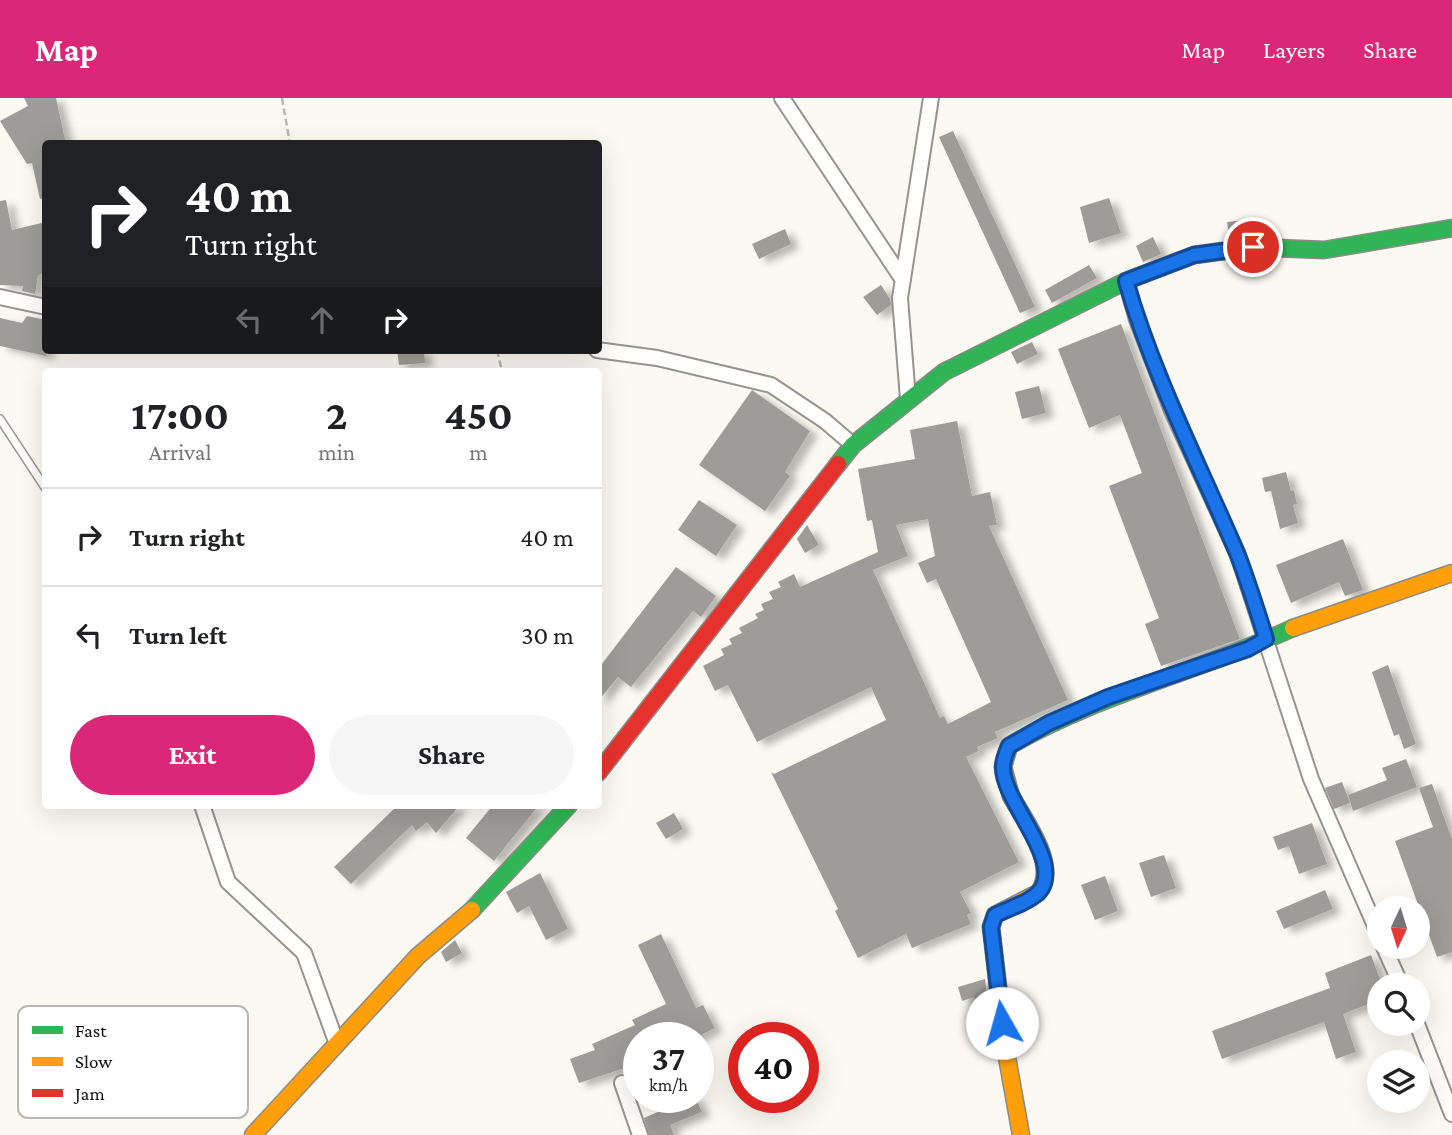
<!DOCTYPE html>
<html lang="en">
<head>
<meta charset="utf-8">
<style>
  body { margin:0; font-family:"Crimson Pro",serif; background:#f6f6f6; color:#202124; height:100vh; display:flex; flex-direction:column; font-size:26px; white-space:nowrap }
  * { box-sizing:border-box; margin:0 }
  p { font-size:23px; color:#757577 }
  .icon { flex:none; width:38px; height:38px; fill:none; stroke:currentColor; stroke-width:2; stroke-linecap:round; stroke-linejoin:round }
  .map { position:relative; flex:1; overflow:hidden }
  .panel { position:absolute; left:42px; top:270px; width:560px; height:441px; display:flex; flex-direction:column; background:#fff; border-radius:7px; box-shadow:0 7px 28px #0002 }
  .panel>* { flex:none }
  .guide { position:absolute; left:42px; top:42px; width:560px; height:214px; border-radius:7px; box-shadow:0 7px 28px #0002; background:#202124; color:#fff; overflow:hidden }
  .needle { width:46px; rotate:184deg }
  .tools { position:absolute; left:1367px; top:798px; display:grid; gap:14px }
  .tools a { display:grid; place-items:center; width:63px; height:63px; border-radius:50%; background:#fff; box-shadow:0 7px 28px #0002; font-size:35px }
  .speed { position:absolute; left:623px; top:924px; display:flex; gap:14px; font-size:35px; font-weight:700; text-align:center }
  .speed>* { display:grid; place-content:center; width:91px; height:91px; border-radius:50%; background:#fff; box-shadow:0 7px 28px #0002; line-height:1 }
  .speed small { font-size:18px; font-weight:400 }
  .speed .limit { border:10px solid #d22; background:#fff; color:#111 }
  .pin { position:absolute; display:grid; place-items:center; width:60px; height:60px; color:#fff; margin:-30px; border:4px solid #fff; border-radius:50%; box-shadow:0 2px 7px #0007 }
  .me { position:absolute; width:77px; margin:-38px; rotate:353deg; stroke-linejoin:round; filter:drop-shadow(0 0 5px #0008) }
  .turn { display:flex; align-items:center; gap:24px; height:147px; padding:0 28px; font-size:32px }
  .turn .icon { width:91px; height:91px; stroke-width:2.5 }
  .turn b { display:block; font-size:49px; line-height:60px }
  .lanes { display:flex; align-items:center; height:66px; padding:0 28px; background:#0003; justify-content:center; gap:35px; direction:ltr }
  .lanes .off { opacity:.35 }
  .eta { display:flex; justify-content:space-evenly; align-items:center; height:119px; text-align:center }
  .eta b { font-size:42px; font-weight:700; line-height:49px }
  .cta { display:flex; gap:14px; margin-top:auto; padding:14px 28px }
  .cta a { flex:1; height:80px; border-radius:42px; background:#db2777; color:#fff; font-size:28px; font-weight:700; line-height:80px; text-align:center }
  .cta a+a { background:#f6f6f6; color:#202124 }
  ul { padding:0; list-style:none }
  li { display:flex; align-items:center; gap:21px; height:98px; padding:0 28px; border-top:2px solid #e0e0e0 }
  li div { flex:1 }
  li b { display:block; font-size:26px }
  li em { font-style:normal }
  header { display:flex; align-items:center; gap:42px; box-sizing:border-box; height:98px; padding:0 35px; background:#db2777; color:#fff }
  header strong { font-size:33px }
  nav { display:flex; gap:38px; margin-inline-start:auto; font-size:24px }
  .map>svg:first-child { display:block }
  .building { fill:#9e9c98; fill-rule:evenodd; filter:url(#shadow) }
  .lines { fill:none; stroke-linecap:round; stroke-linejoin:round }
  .lane-casing { stroke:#959491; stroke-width:10 }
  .street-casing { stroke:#959491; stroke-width:18 }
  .fast-casing { stroke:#8c8a87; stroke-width:19 }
  .slow-casing { stroke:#8c8a87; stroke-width:19 }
  .jam-casing { stroke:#8c8a87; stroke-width:19 }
  .path { stroke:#b8b8b6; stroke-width:2.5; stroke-dasharray:7 3.5; stroke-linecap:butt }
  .lane { stroke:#fffefd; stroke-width:7 }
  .street { stroke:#fffefd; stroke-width:14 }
  .fast { stroke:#30b455; stroke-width:16 }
  .slow { stroke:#ff9f0a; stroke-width:16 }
  .jam { stroke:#e5322d; stroke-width:16 }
  .route-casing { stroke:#114b97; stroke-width:18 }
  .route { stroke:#1a73e8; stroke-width:12 }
  .key { fill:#fff; stroke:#b7b7b7; stroke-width:2 }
  .key-label { font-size:19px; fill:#0e0e0e }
</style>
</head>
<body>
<header>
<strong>Map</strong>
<nav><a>Map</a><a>Layers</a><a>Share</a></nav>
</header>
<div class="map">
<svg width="1452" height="1037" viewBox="0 0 1452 1037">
  <defs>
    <filter id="shadow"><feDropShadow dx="8" dy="4.5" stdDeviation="3.5" flood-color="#0004"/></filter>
  </defs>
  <rect width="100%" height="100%" fill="#fcf9f2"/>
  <path class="building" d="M24 0H56L66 46H46V100L40 101 32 65 27 66 0 23 28 8Z
    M953 33 1035 209 1020 215 939 39Z
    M1109 100 1121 135 1089 145 1080 109Z
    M6 102 12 132 46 124V175L38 177 35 196 22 193 23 188 0 187V103Z
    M1255 121 1257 133 1229 136 1227 124Z
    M785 131 791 146 759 161 752 146Z
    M1153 139 1161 156 1143 164 1136 148Z
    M1089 167 1097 180 1052 205 1045 192Z
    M881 187 890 201 891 207 877 217 863 199Z
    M27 218 46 222V258L0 248V220L22 225Z
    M1121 226 1240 541 1161 568 1145 526 1159 520 1109 388 1142 375 1120 317 1089 330 1058 251Z
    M1032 244 1038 256 1017 266 1011 254Z
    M397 252H424L425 265 399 267Z
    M1039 288 1046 315 1022 321 1015 294Z
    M752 292 810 333 785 374 790 378 765 413 699 367Z
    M957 323 972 398 990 394 997 427 989 428 1068 602 995 634 998 640 977 649 979 653 966 659 1019 764 960 794 971 815 967 817 971 826 912 850 906 836 858 860 835 813 838 811 771 674 774 676 886 622 871 589 757 644 728 587 715 593 703 568 724 557 721 551 732 546 729 541 742 535 739 530 758 520 755 516 764 512 761 506 773 501 769 494 781 489 778 484 794 476 800 489 878 454 872 422 867 423 858 371 915 361 910 332ZM928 421 935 458 918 465 927 485 936 481 991 604 948 626 944 618 940 620 873 472 908 458 896 427Z
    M1286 374 1291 393H1294L1297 406 1293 407 1298 425 1280 431 1271 393 1265 394 1262 380Z
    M699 402 737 427 716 458 678 432Z
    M807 427 819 447 805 455 797 441Z
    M1343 441 1363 492 1345 498 1339 484 1291 505 1276 467Z
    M676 469 716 498 701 519 693 513 631 589 618 579 598 603V571Z
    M1388 567 1416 646 1404 651 1399 636 1394 638 1372 574Z
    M1406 661 1417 689 1353 713 1348 697 1387 682 1382 670Z
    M1342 684 1350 705 1334 711 1325 690Z
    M1432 686 1452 741V854L1437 859 1395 743 1433 729 1419 690Z
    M398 707H460L436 735 427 724 416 733 412 727 351 786 334 769Z
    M493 707H539L494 763 466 740Z
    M674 715 683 731 666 741 656 725Z
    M1312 725 1327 766 1299 776 1289 748 1278 752 1273 739Z
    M1164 757 1176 790 1151 799 1139 765Z
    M540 775 568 831 546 842 529 808 517 815 506 794Z
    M1105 778 1118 813 1095 822 1081 787Z
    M1325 792 1333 811 1284 831 1276 813Z
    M661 836 696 910 703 907 715 930 695 940H639V960L627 965 628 969 579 985 570 961 595 952 592 946 635 927 632 922 666 906 638 847Z
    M455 842 462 855 446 864 441 854Z
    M1371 857 1382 887H1379V902L1343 916 1356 954 1336 961 1324 924 1222 961 1212 933 1330 890 1325 875Z
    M985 881 989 914 979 916 974 899 962 903 958 889Z
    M692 999H695L702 1014 670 1027 674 1037H649L644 1020Z"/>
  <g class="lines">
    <g class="lane-casing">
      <path id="lane" d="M0 321 46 391"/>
    </g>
    <g class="street-casing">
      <path id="street" d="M782 0 903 182
        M1126 183 1137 222 1172 313 1238 457 1311 681 1379 837
        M0 199 46 209
        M597 252 657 260 771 287 825 323 853 347
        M908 301 900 200 931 0
        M202 707 228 784 304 855 337 946
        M1384 849 1401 887
        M1417 926 1452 1016
        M622 985 640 1037"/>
    </g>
    <g class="fast-casing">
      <path id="fast" d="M838 366 853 347 944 274 1126 183 1194 157 1253 149 1324 152 1452 130
        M1011 698 1003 669 1009 648C1099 596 1200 573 1293 530
        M472 812 569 707"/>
    </g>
    <g class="slow-casing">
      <path id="slow" d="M1293 530 1452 475
        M1011 698C1024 722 1060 768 1038 795L995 817 991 829 1005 948 1021 1037
        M253 1037 418 858 472 812"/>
    </g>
    <g class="jam-casing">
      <path id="jam" d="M598 675 838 366"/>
    </g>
    <path class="path" d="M282 0 290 46
      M497 252 502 273"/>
    <use href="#lane" class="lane"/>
    <use href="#street" class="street"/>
    <use href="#fast" class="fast"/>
    <use href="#slow" class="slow"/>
    <use href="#jam" class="jam"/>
  </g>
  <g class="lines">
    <g class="route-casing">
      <path id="route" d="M1002 925 991 829 995 817C1009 810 1034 803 1042 790 1060 758 1002 702 1003 669 1003 661 1006 655 1009 648L1049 625 1108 599 1248 551 1266 541C1257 512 1248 483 1237 455 1198 364 1153 277 1126 183L1194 157 1253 149"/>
    </g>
    <use href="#route" class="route"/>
  </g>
  <rect x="18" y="908" width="230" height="112" rx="10" class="key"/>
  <rect x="32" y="928" width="31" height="8" fill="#30b455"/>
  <rect x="32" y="959" width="31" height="9" fill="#ff9f0a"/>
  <rect x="32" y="991" width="31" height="8" fill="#e5322d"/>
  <g class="key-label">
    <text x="75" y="939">Fast</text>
    <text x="75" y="970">Slow</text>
    <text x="75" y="1002">Jam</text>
  </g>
</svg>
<div class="tools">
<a><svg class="needle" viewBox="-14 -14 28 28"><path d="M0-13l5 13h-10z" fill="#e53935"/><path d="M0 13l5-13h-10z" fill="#757577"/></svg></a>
<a><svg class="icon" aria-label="search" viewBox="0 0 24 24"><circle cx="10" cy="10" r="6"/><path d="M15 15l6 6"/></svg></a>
<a><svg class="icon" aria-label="layers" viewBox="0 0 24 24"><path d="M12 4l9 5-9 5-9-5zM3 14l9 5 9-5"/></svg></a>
</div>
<div class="speed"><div>37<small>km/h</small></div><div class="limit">40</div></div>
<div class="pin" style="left:1253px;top:149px;background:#d93025"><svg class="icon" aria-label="arrive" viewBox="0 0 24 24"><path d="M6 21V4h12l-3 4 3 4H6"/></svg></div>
<svg class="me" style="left:1002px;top:925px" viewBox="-20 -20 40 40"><circle r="19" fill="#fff"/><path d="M0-13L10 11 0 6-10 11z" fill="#1a73e8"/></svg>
<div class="guide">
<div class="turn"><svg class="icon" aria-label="right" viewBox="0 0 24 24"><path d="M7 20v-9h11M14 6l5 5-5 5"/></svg><div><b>40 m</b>Turn right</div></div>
<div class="lanes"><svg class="icon off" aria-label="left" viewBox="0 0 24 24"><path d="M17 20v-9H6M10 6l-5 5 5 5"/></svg><svg class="icon off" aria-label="ahead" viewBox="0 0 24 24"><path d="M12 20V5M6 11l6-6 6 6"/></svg><svg class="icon" aria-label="right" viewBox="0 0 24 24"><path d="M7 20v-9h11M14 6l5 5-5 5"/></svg></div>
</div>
<section class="panel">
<div class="eta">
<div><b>17:00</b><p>Arrival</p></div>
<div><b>2</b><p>min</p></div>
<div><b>450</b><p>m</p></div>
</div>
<ul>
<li><svg class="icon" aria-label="right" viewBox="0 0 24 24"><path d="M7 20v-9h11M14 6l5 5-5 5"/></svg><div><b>Turn right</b></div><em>40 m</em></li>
<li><svg class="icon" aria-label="left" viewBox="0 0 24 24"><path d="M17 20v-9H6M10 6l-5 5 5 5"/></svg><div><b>Turn left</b></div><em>30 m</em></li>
</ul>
<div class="cta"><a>Exit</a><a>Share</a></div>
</section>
</div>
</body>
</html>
